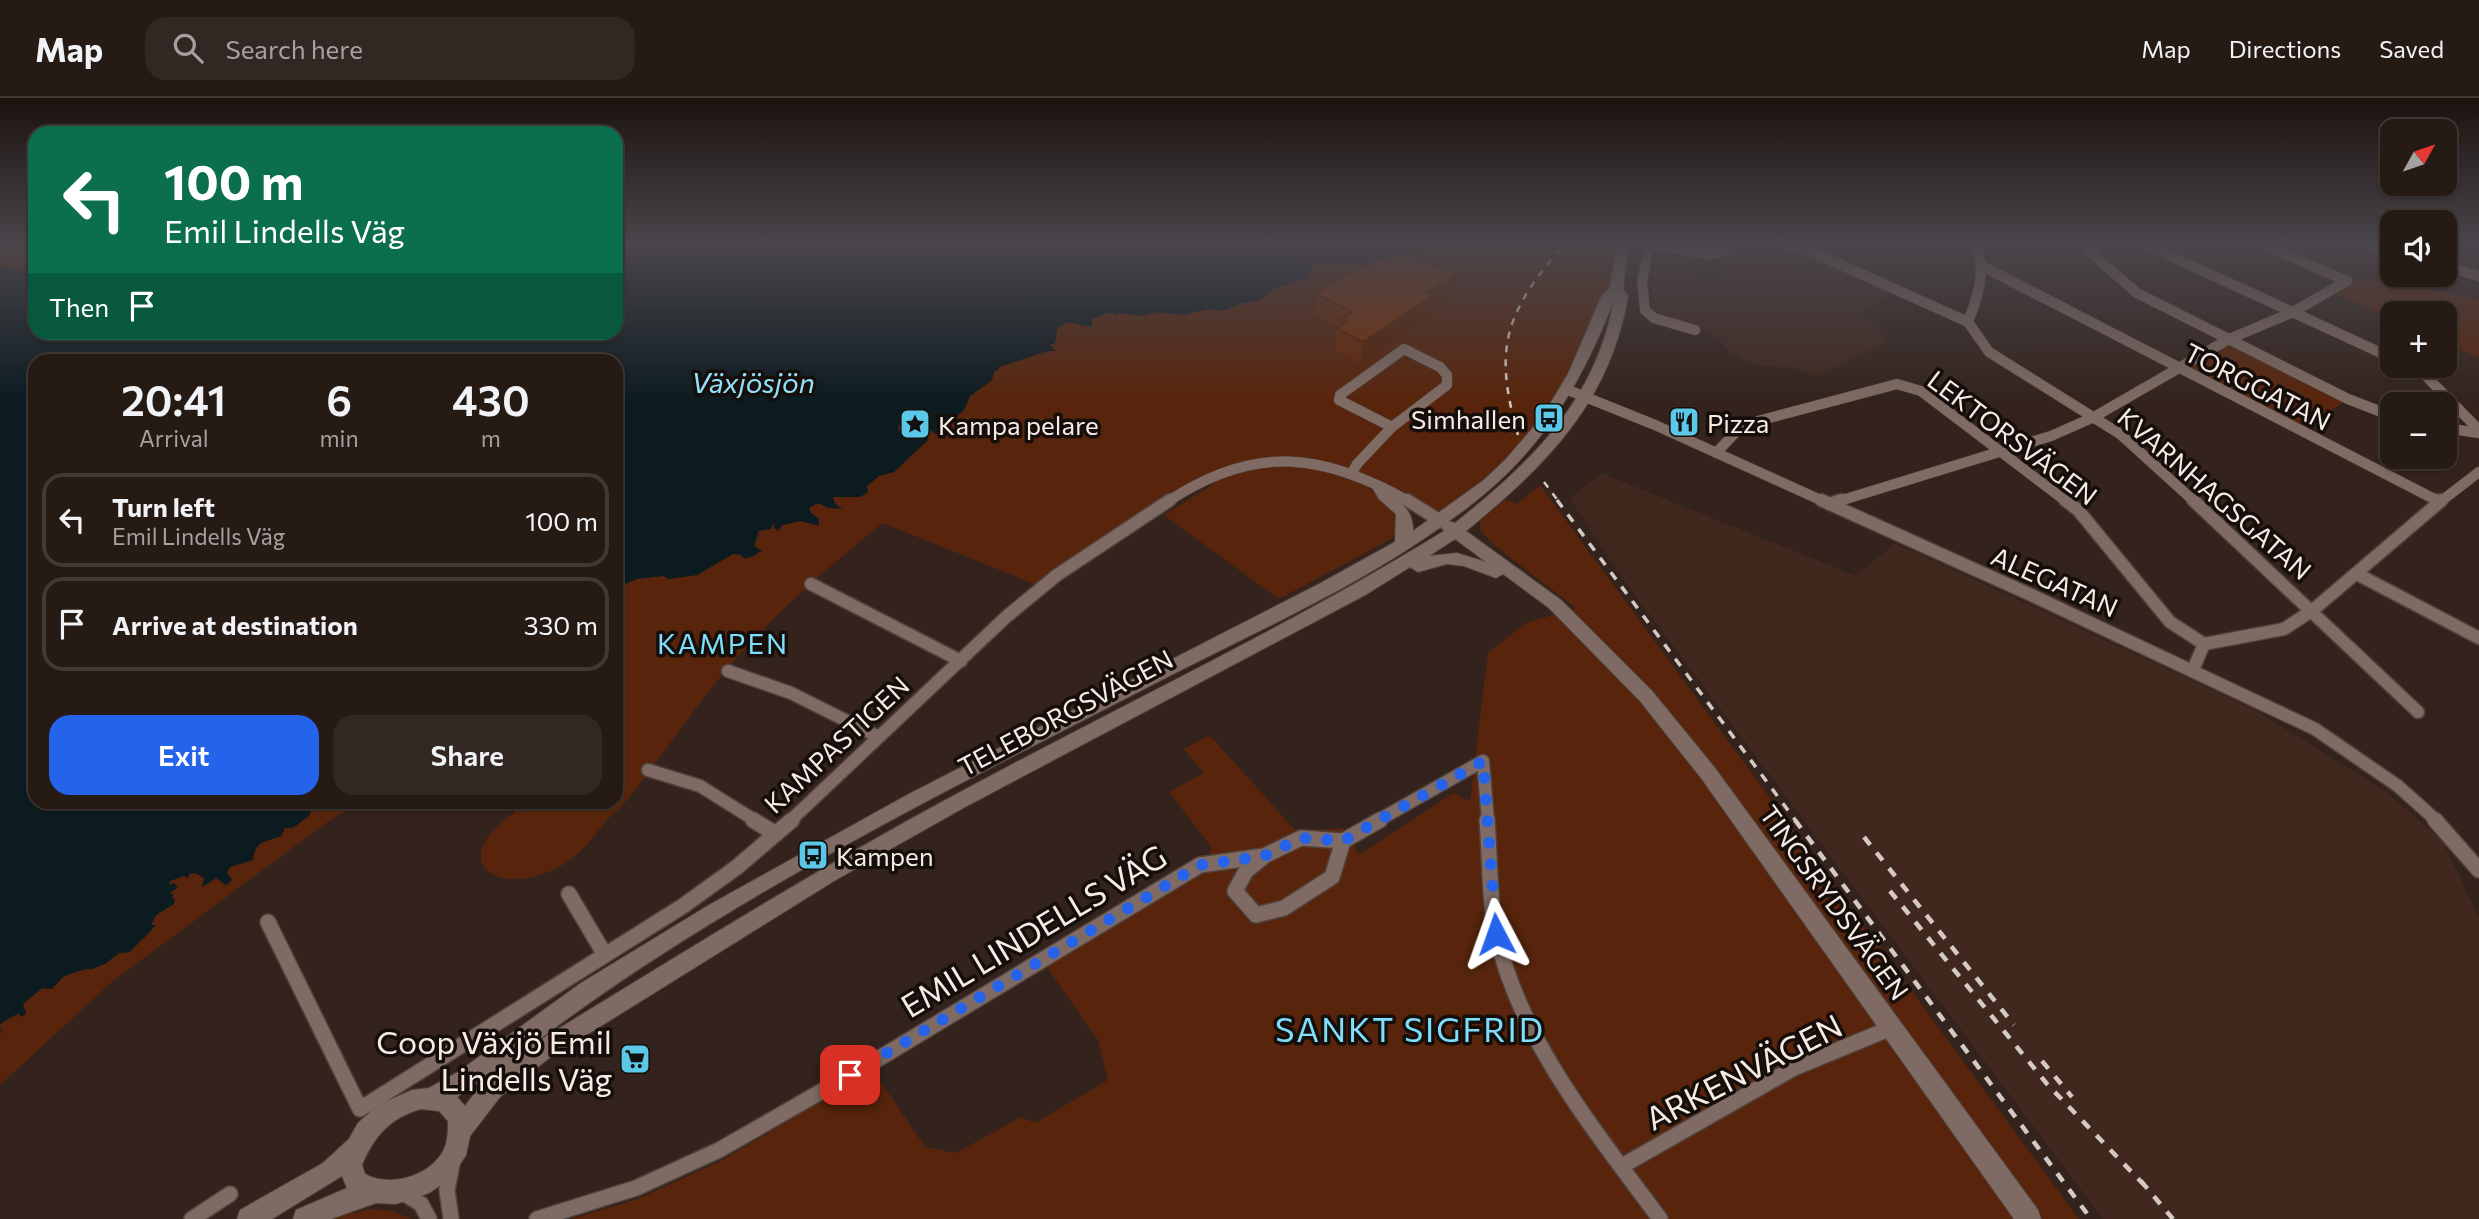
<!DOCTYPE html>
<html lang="en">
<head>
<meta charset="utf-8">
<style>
  body { margin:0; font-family:Commissioner,sans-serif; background:#322722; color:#f1f3f6; height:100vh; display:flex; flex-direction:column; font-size:26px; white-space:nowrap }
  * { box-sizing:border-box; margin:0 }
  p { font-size:23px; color:#a4a1a0 }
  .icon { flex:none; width:38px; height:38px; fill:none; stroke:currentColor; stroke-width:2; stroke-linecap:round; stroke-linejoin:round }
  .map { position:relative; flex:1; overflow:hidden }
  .side { position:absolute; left:28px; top:256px; width:595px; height:455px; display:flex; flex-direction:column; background:#261a15; border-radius:21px; box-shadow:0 2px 5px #0004,0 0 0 2px #423834 }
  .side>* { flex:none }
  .top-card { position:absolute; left:28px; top:28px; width:595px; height:214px; border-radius:21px; box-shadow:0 2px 5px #0004,0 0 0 2px #423834; background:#0b6e4f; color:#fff; overflow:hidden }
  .needle { width:46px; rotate:50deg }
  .tools { position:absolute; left:2380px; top:21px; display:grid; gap:14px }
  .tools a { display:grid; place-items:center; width:77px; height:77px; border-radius:14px; background:#261a15; box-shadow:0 2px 5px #0004,0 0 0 2px #423834; font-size:35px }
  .pin { position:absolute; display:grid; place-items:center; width:60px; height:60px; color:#fff; margin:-30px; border-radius:14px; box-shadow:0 4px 10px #0006 }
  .me { position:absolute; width:77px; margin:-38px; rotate:356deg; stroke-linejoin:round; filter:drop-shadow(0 0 5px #0008) }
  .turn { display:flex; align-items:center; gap:24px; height:147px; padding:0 21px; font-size:32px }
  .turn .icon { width:91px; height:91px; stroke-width:2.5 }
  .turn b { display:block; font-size:49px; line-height:60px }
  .then { display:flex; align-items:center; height:66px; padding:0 21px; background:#0003; gap:14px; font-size:26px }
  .eta { display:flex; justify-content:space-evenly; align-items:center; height:119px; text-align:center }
  .eta b { font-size:42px; font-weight:600; line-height:49px }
  .primary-button { display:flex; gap:14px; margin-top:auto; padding:14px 21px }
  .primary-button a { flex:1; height:80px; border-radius:21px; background:#2563eb; color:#fff; font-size:28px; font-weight:600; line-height:80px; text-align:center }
  .primary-button a+a { background:#322722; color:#f1f3f6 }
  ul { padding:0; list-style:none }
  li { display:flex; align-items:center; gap:21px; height:94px; margin:0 14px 10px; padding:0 7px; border:4px solid #423834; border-radius:21px }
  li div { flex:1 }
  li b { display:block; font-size:26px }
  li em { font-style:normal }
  header { display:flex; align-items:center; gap:42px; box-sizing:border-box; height:98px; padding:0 35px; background:#261a15; border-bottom:2px solid #423834 }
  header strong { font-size:33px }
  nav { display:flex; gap:38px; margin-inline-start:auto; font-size:24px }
  .search { width:490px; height:63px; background:#322722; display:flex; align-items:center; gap:18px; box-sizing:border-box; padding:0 24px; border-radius:21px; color:#a4a1a0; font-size:26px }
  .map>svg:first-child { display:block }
  .built { fill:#40281f }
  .green { fill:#58250c }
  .water { fill:#0c1b20 }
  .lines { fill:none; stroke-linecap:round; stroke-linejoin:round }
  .street-far2-casing { stroke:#50423c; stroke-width:11 }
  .street-far1-casing { stroke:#50423c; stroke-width:15 }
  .street-casing { stroke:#50423c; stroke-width:18 }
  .secondary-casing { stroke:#50423c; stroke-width:2 }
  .street-far2 { stroke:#7f6b63; stroke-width:10 }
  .street-far1 { stroke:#7f6b63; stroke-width:12 }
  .street { stroke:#7f6b63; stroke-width:15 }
  .secondary { fill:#7f6b63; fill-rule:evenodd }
  .rail-far2 { stroke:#d5c9c3; stroke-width:2.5; stroke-dasharray:7 7; stroke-linecap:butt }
  .rail-far1 { stroke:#d5c9c3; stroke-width:3.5; stroke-dasharray:9 9; stroke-linecap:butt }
  .rail { stroke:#d5c9c3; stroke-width:4.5; stroke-dasharray:10 10; stroke-linecap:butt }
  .wall { fill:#682806 }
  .shaded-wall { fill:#552105 }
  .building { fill:#792f07; stroke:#552105; stroke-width:2 }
  .route { stroke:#2563eb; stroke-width:12; stroke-dasharray:0 21.6 }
  .labels { text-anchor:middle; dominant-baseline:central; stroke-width:7; stroke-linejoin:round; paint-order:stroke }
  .street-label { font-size:26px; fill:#f7ebe6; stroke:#160e0b }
  .poi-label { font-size:26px; fill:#f7ebe6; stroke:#160e0b; text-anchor:start }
  .water-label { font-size:28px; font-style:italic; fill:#90e2fa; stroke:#160e0b }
  .neighbourhood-label { font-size:28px; letter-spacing:2px; fill:#7ddffb; stroke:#160e0b }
  .near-street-label { font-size:32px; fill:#f7ebe6; stroke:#160e0b }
  .near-poi-label { font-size:32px; fill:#f7ebe6; stroke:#160e0b; text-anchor:end }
  .near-neighbourhood-label { font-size:33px; letter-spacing:2px; fill:#7ddffb; stroke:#160e0b }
</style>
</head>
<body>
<header>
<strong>Map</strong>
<div class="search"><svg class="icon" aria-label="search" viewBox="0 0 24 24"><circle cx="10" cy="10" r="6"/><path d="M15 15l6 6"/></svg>Search here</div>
<nav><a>Map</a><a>Directions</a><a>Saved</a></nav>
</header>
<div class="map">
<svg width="2479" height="1121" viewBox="0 0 2479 1121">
  <rect width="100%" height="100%" fill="#33231c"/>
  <path class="built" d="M1737 147H1785L1893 194 1859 216 1882 227 1878 232 1890 243 1816 279 1793 270 1759 267 1747 263 1730 254 1717 239 1705 231 1665 220 1652 211 1653 174 1720 182 1724 156Z
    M1601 375 1856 478 1895 445 2253 611 2387 694 2442 743 2479 819V1121H2103L1623 481 1570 401Z"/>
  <path class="green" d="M0 147H35L34 167 19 174 0 166Z
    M1440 147H1614L1609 197 1583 264 1519 358 1431 427 1380 389 1305 364 1225 372 1042 489 883 425C820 475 758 531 708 594 679 632 652 671 622 708 617 713 611 717 606 723 596 735 587 748 575 758 517 806 434 773 514 715L516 704H616V490L637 481 665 477 668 481 697 477 733 456 749 460 758 457V452L754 448 760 436 758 433C765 431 770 427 776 426L775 431 778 433 782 427 800 423 819 428 817 420 811 415 809 410 818 405 829 410H841L831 400 841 397 860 399 867 394V388L879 378 894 374 929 341 909 338 899 333 898 328C906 318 917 315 929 320L931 326 928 331 936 336 964 312 970 298 992 282 994 274 1002 268 1051 253 1050 247 1056 242 1057 232 1066 224 1091 229 1092 221 1109 214 1117 217 1120 215 1140 218 1158 214 1184 217 1208 211 1224 213 1242 205 1257 203 1272 191 1310 179 1309 175H1312L1310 164 1327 165 1330 163C1347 176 1380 156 1400 158L1402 151 1414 154Z
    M2366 181 2396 183 2479 202V260L2445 245V215H2392V221L2331 194 2347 183Z
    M2229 241 2348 301 2300 333 2177 270Z
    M1267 365C1283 366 1300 366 1316 369 1344 374 1397 397 1400 428L1391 441 1279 501 1164 417 1214 386 1212 381Z
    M1540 387 2079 1121H572L638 1101 721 1063 873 972 925 1049 956 1055 1021 1019 1035 1025 1108 982 1098 942 1044 865 1202 770 1212 750 1169 694 1204 675 1184 651 1208 638 1214 642 1296 733 1343 730 1359 757 1453 695 1470 703 1488 555 1526 525 1576 510 1493 446 1480 432V423L1505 401 1517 406Z
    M315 704H360L333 720 113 883 0 987V935H3L0 926C10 918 15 916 26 914L23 906 42 890 52 891C59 877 85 869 94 871L117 856 130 854 138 844 147 838C150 823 160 811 174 805L175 801H172L173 796 170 795 175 790 174 785 169 787 170 783 184 778 188 780 189 776 196 775 204 779 205 788 216 780 225 788 230 784 227 775 230 769 253 761C254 742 268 744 281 738L285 730C303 730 306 715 315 704Z
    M367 1111 393 1113 411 1121H331Z"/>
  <path class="water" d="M616 147H1443L1414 154 1402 151 1400 158 1380 159 1363 166 1311 164 1313 174 1309 175 1310 179 1273 191 1258 203 1242 205 1223 213 1208 211 1184 217 1158 214 1140 218 1120 215 1117 217 1109 214 1092 221V229L1066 224 1057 231 1055 245 1050 247 1056 253H1046L1002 268 994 274 992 282 970 298 964 312 936 336 928 330 931 323 924 318 906 320 898 328 899 333 909 338 923 336 929 341 894 374 879 378 867 388 868 394 860 399H833L835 406 842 411 828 410 818 405 809 410 811 415 818 420 819 428 801 423 782 427 778 433 773 429 776 426 772 427 771 431 758 433 754 448 762 453 745 461 740 456H733L697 477 668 481 664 478 637 481 616 490V262H35V704H315L309 718 293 730H285L281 738C266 744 255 742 253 762L230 769 227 775 232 782 227 787 216 780 202 789 204 780 195 775 189 776 188 780 184 778 170 783 169 787 174 785 178 789 170 795 173 796 172 801 175 800 174 806 156 817 151 827H156L130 854 119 855 105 866 89 872V870L64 878 52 891 42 890 23 906 26 916 20 919 19 915 0 926V166L19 174 35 166V234H616Z"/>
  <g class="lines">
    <g class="street-far2-casing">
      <path id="street-far2" d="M1649 147 1642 184 1645 212 1654 220 1695 232
        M1652 147 1710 156 1719 155 1729 147
        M1789 147 1808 152 1815 147
        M1977 147C1985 176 1979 196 1968 224L1989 254 2120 336 2195 404
        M2082 147 2137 195 2348 301 2392 318
        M2147 147 2392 260
        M2371 147 2392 153
        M1808 152 1968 224
        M2445 168 2479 178
        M1984 169 2440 404
        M2403 183 2407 177
        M1404 251 1440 269 1447 277V287L1392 329 1339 302 1340 297Z
        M2410 268 2420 272 2479 332
        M1568 292 1655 327 1825 404
        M2445 330 2479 335
        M1716 355 1736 334 1758 323 1897 286 1921 293 2067 404
        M1352 375 1357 366 1392 329
        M1167 404C1254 346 1322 354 1410 404
        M1836 404 2051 338 2094 319 2229 241 2293 214 2347 183 2264 147
        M2440 404 2479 374"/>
    </g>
    <g class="street-far1-casing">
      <path id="street-far1" d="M1407 402 1439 422
        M1821 402 2029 496 2315 631 2398 688 2437 723
        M2065 402 2078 412 2170 524 2204 546
        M2193 402 2418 614
        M2436 402 2440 404
        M1829 406 1842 402
        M2357 476 2479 540
        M811 486 961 563
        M2193 572 2204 546 2284 531 2313 512 2442 402
        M728 573 791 595 879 639
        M648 672 700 688 756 723
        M790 723 1006 519 1057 477 1170 402
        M1377 723 1483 663 1488 723"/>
    </g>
    <g class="street-casing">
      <path id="street" d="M753 722 776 736
        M1487 722C1490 757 1489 805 1497 839 1522 946 1597 1035 1660 1121
        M2435 722 2479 772
        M1262 760 1246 773 1235 793 1256 817 1284 810 1332 779 1343 743
        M569 796 605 857
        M268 824 360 1011 683 808 737 769 792 722
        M1622 1068 1794 970 1891 930
        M405 1096 421 1106 429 1121
        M192 1121 230 1096
        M451 1121 447 1092 452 1066
        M537 1121 636 1090 719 1052 873 964 1200 767 1264 758 1301 740 1343 743 1380 722"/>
    </g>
    <g class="secondary-casing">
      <path id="secondary" d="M1616 147H1628L1623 192 1628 198C1610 305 1546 367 1466 433L1561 502 1652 593 1715 670 2038 1112 2041 1121H2014L1701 680 1640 603 1549 510 1503 476 1496 480 1464 468 1447 466 1418 474 1410 469 1367 496 965 709 834 783 548 961 500 999 470 1038 466 1057 451 1080 429 1095 396 1106 376 1105 331 1121H293L296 1112 347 1090 342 1078 272 1121H237L240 1112 323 1065 349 1041 358 1025 378 1007 412 992 429 990 458 974 581 885 709 807 907 697 1319 486 1395 444 1396 416 1379 401 1372 389 1375 385H1385C1396 403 1414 410 1413 433L1484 382 1506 361 1542 319 1568 276 1602 197 1610 190ZM1614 202C1596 303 1531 364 1455 425L1449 423C1534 364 1577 297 1614 202ZM1441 429 1444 433C1285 531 1115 610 951 699 808 776 671 862 532 947L511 963C703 813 926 703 1142 592 1242 540 1349 494 1441 429ZM1455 441 1486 464 1457 455 1429 458ZM502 969 484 983 465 1008 457 999ZM421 1011 439 1013 448 1023C448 1030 448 1039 446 1046 437 1076 392 1091 365 1076L362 1067C374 1038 391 1019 421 1011Z"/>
    </g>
    <use href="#street-far2" class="street-far2"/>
    <use href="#street-far1" class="street-far1"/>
    <use href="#street" class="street"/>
    <use href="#secondary" class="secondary"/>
    <path class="rail-far2" d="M1518 337C1493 249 1505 216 1563 147
      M1544 384 1559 404"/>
    <path class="rail-far1" d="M1557 402 1796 723"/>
    <path class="rail" d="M1795 722 2091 1121
      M1864 739 2014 927
      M1890 793 2047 986 2148 1091
      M2042 963 2072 999
      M2141 1083 2173 1121"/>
  </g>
  <path class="wall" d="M1367 170 1453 197 1432 211 1431 218 1361 265 1335 252 1336 230 1338 229 1315 217 1316 196Z"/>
  <path class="shaded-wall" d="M1456 176 1453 197 1432 211 1431 218 1361 265 1363 244 1428 194Z"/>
  <path class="building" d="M1410 157 1456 176 1428 194 1434 197 1363 244 1336 230 1346 224 1341 222 1353 214 1316 196 1362 167 1367 170 1381 161Z"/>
  <linearGradient id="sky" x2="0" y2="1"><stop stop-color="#1c130f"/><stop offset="0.48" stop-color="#4a454b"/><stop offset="1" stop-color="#4a454b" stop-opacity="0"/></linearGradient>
  <rect width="2479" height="304" fill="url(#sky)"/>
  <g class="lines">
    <path class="route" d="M850 977 1200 767 1264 758 1301 740 1343 743 1483 663 1496 836"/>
  </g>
  <defs>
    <g id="bus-square" transform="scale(1.575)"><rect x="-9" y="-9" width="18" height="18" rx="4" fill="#5ac8e6" stroke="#160e0b"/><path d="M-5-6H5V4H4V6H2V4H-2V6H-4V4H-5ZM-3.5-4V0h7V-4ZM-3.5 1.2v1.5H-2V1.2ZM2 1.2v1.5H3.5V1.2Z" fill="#111"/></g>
    <g id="restaurant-square" transform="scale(1.575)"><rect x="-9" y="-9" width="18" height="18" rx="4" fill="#5ac8e6" stroke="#160e0b"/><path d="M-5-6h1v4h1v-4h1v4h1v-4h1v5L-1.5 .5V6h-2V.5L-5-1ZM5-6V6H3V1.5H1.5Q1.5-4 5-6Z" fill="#111"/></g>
    <g id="sight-square" transform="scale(1.575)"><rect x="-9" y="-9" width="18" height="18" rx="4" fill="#5ac8e6" stroke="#160e0b"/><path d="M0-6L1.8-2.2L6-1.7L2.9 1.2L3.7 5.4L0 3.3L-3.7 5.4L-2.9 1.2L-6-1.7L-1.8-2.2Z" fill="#111"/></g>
    <g id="supermarket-square" transform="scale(1.575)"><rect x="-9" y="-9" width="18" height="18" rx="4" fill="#5ac8e6" stroke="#160e0b"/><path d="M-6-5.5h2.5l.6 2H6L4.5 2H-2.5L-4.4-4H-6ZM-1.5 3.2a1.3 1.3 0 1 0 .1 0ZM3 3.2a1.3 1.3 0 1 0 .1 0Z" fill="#111"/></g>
  </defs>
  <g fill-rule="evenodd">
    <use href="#bus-square" x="1549" y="320"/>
    <use href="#restaurant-square" x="1684" y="324"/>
    <use href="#sight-square" x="915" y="326"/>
    <use href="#bus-square" x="813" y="757"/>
    <use href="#supermarket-square" x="635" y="961"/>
  </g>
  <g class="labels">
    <g class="street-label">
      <text transform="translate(2258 288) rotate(27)">TORGGATAN</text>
      <text transform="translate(2013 339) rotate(37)">LEKTORSVÄGEN</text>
      <text transform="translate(2215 395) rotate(41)">KVARNHAGSGATAN</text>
      <text transform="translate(2055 483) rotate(24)">ALEGATAN</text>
      <text transform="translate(1065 614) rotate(-28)">TELEBORGSVÄGEN</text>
      <text transform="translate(836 646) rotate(-43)">KAMPASTIGEN</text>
      <text transform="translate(1835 804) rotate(54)">TINGSRYDSVÄGEN</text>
    </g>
    <g class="poi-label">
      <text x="1526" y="320" text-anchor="end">Simhallen</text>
      <text x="1707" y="324">Pizza</text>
      <text x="938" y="326">Kampa pelare</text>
      <text x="836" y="757">Kampen</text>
    </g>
    <g class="water-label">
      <text x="753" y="284">Växjösjön</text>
    </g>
    <g class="neighbourhood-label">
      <text x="723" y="545">KAMPEN</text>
    </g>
    <g class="near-street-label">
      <text transform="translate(1033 832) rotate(-31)">EMIL LINDELLS VÄG</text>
      <text transform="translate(1743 973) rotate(-27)">ARKENVÄGEN</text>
    </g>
    <g class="near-poi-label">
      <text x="612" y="943">Coop Växjö Emil<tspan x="612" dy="37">Lindells Väg</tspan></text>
    </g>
    <g class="near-neighbourhood-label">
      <text x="1410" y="930">SANKT SIGFRID</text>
    </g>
  </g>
</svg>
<div class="tools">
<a><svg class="needle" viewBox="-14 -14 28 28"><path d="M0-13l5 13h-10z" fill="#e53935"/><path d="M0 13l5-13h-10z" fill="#a4a1a0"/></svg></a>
<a><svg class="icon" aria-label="sound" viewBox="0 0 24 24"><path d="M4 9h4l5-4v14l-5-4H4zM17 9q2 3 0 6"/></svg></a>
<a>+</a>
<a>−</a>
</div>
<div class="pin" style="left:850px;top:977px;background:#d93025"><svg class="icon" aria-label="arrive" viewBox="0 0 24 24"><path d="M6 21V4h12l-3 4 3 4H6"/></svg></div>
<svg class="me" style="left:1496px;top:836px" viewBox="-20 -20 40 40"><path d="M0-17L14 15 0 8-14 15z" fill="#2563eb" stroke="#fff" stroke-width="4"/></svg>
<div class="top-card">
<div class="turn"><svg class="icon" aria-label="left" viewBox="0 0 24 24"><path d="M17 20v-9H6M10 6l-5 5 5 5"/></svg><div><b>100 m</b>Emil Lindells Väg</div></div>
<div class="then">Then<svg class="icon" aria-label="arrive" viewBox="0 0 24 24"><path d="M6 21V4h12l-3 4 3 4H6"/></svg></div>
</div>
<section class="side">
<div class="eta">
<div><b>20:41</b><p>Arrival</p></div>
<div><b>6</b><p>min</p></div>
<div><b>430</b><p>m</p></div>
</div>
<ul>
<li><svg class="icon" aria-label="left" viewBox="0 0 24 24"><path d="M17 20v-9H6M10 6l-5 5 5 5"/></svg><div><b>Turn left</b><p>Emil Lindells Väg</p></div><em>100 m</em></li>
<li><svg class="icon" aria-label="arrive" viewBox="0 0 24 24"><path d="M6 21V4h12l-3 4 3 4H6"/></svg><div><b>Arrive at destination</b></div><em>330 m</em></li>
</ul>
<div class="primary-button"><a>Exit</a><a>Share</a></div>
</section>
</div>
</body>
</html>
